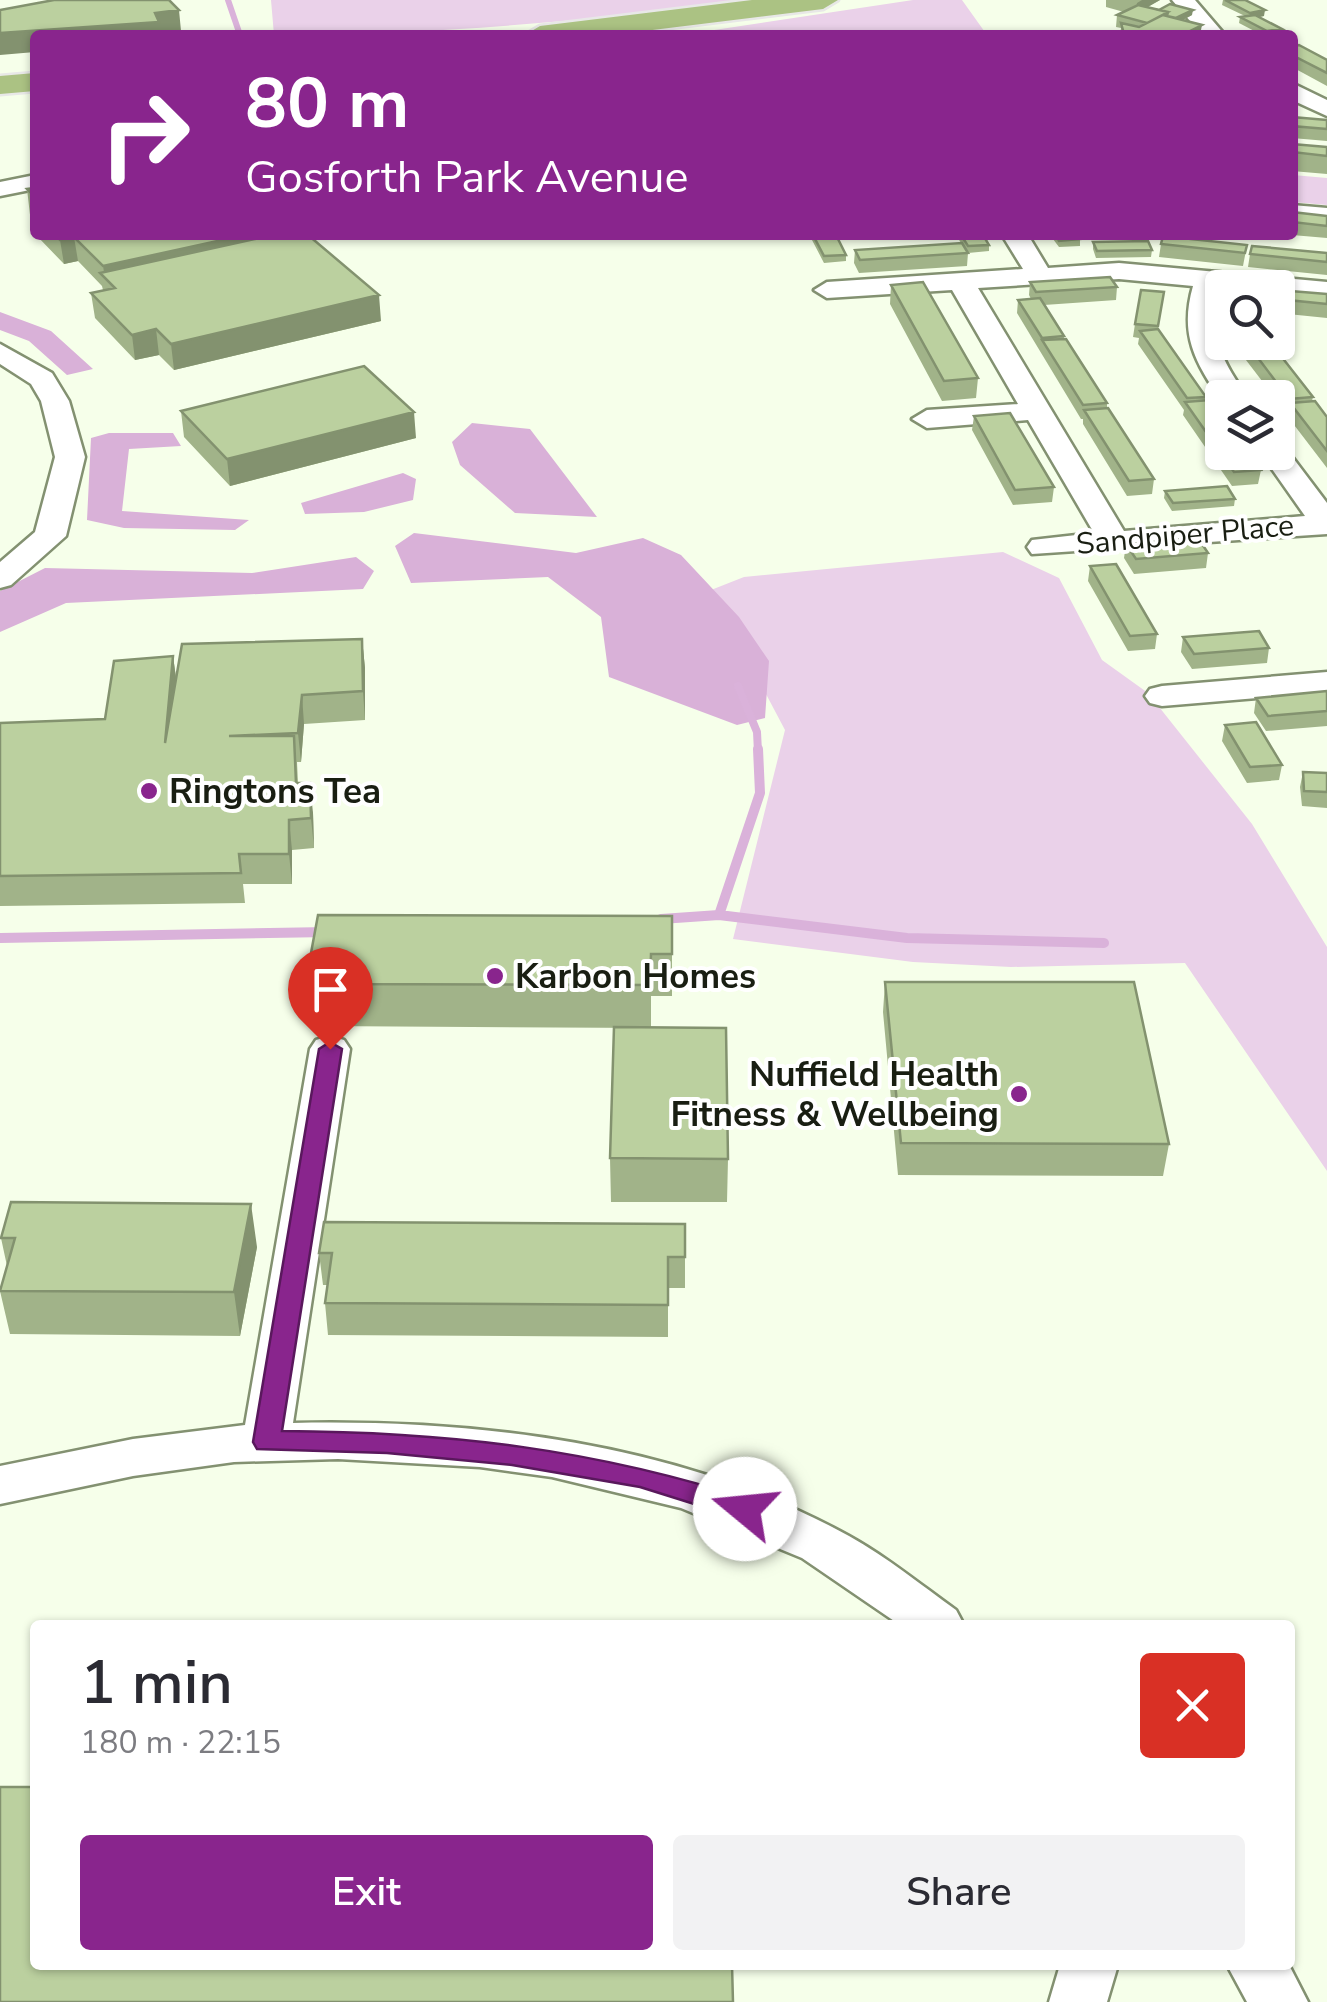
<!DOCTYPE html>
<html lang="en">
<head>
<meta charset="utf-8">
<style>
  body { margin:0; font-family:"Nunito Sans",sans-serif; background:#f2f2f3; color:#2b2b33; height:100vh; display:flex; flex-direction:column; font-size:38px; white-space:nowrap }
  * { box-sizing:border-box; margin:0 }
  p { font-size:32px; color:#7c7c81 }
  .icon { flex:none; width:55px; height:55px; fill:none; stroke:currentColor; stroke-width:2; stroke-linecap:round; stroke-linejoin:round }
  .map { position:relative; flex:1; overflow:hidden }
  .panel { position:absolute; left:30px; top:1620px; width:1265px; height:350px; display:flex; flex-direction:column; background:#fff; border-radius:10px; box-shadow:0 2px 8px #0004 }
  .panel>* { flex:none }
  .banner { position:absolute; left:30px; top:30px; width:1268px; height:210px; border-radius:10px; box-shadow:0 2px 8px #0004; background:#89258d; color:#fff; overflow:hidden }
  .fabs { position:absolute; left:1205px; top:270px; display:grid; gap:20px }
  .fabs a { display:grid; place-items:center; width:90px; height:90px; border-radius:10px; background:#fff; box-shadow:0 2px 8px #0004; font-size:50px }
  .pin { position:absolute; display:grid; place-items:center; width:85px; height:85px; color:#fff; margin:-102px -42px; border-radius:50% 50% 50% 0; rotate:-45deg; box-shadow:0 0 10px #0007 }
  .pin .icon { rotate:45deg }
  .me { position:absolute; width:110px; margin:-55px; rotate:287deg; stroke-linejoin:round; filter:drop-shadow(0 0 8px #0008) }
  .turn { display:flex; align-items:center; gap:35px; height:210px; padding:0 50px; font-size:45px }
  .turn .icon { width:130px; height:130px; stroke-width:2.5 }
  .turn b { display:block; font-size:70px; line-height:85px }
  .round { display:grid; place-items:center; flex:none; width:105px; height:105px; border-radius:10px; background:#f2f2f3 }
  .head { display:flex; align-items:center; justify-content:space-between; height:170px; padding:0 50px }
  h1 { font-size:60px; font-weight:600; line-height:75px }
  .button { display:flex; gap:20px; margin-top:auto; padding:20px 50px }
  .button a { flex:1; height:115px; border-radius:10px; background:#89258d; color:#fff; font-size:40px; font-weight:600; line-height:115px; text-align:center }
  .button a+a { background:#f2f2f3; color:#2b2b33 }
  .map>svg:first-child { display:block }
  .green { fill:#ead1e9 }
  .forest { fill:#d9b1d8 }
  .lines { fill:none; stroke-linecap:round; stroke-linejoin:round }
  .stream-far2 { stroke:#dab2da; stroke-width:6 }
  .stream-far1 { stroke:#dab2da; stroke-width:8 }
  .stream { stroke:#dab2da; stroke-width:10 }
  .street-casing { stroke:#839171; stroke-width:5 }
  .primary-casing { stroke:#e8e8e7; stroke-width:5 }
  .street { fill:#fff; fill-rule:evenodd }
  .primary { fill:#abc283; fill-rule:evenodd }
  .wall { fill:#a1b389 }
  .shaded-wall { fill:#83926f }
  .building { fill:#bbd09f; stroke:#83926f; stroke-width:2.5 }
  .route { fill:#89258d; stroke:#59185c; stroke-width:2.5 }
  .poi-dot { fill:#89258d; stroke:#fff; stroke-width:4 }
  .labels { text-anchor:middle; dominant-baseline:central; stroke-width:8; stroke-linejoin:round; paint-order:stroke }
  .far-street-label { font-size:30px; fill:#191e12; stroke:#fff }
  .poi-label { font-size:35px; font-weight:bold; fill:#191e12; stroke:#fff; text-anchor:start }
</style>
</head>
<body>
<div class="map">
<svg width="1327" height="2002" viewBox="0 0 1327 2002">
  <rect width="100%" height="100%" fill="#f6ffea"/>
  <path class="green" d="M271 0H757C595 20 436 35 274 35Z
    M913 0H962L987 35H681Z
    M1293 175 1327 178V205L1293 202Z
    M1003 552 1059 578 1102 660 1148 693 1252 824 1327 947V1171L1185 963 1011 967 913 962 733 939 785 730 711 590 744 577Z"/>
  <path class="forest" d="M0 312 51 331 93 369 67 375 29 341 0 330Z
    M472 423 530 429 597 517 515 513 460 465 452 442Z
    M109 433H173L181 446 129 449 122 511 249 520 235 530 124 528 87 520 91 438Z
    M403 473 416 479 413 500 364 512 305 514 301 503Z
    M414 533 576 553 643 538 681 555 739 617 769 661 765 718 737 725 609 677 601 617 548 577 411 583 395 546Z
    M356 557 374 571 363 589 66 603 0 632V591L45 568 252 573Z"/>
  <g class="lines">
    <path class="stream-far2" d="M228 0 240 35"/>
    <path class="stream-far1" d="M738 686 757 732 758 752"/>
    <path class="stream" d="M719 915 760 793 758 749
      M661 919 719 915 907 938 1104 943
      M0 938 329 932"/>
    <g class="street-casing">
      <path id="street" d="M1172 0H1195L1225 35H1202Z
        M1292 83 1327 100V116L1292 100Z
        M35 175V189L0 196V182Z
        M1292 205 1327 208V224L1292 220Z
        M1002 235H1028L1048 268 1119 263 1327 282V298L1278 293V288H1219C1207 335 1222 360 1248 398H1222V402C1195 362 1179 335 1193 286L1119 279 978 288 1124 531 1305 516 1260 452H1278V444L1284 446 1327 503V534L1032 554 1027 547 1032 540 1094 533 1028 420 927 428 912 419 927 410 1018 404 952 290 827 298 814 290 827 282 1023 269Z
        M0 344 52 373 69 401 85 457 66 536 11 585 0 588V562L35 532 55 457 41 401 31 384 0 364Z
        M1327 672V692L1162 706 1150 703 1145 696 1150 689 1162 686Z
        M330 1036 344 1040 350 1049 293 1423C480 1419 683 1444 849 1536 887 1557 921 1585 956 1610L964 1625H900L802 1558 681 1508 552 1477 480 1467 338 1459 234 1462 133 1476 0 1504V1466L133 1439 245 1425 310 1049 316 1040Z
        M1060 1965H1118L1107 2002H1049Z
        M1227 1965H1289L1308 2002H1247Z"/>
    </g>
    <g class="primary-casing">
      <path id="primary" d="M752 0H838L823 9 612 35H525L540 26Z
        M35 73V91L0 94V76Z"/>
    </g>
    <use href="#street" class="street"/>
    <use href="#primary" class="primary"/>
  </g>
  <path class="wall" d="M1106 0H1160L1148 7 1192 15 1183 20 1200 35H1120L1121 28 1116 27 1117 15 1124 12 1106 7Z
    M1223 0H1245L1264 16 1259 17 1282 29 1281 35H1262L1239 23 1240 17 1245 16 1222 5Z
    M1292 41 1327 60V86L1292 67Z
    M1292 117 1327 120V141L1292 138Z
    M1292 144 1327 147V174L1292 171Z
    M35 188V234L32 232 27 189Z
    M1292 212 1327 216V238L1292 235Z
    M36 235H308L381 321 174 370 159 355 135 360 95 318 91 293 103 290 102 286 78 261 64 264Z
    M813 235 846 255V261L824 263 812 240Z
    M956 235H983L989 245V251L968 253 967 266 859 273 854 263 855 250 961 243Z
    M1050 235H1077L1080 239V246L1059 247Z
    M1093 242 1152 250 1151 257 1096 258 1093 249Z
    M1161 244 1247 245 1243 266 1159 257Z
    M1327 253V275L1248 267 1250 254Z
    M1030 282 1117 287 1116 300 1044 305 1064 336V339L1107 403V408L1154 479 1152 494 1127 496 1083 424V419H1081L1017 313 1018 300 1031 299 1029 295Z
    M891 285 978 378 976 398 942 401 890 304Z
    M1278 290 1327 294V318L1278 313Z
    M1164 292 1158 329 1206 397V400L1261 470 1258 484 1232 486 1183 415 1184 410 1138 344 1139 338 1133 337 1135 324Z
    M1237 342H1270L1313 397 1312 401 1327 417V468L1288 417 1289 412 1287 413 1278 401V398H1275L1236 347Z
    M181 411 416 438 230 486 184 437Z
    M974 416 1054 487 1052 502 1013 505 972 430Z
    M1165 491 1235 499 1234 506 1172 511 1164 498Z
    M1126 544 1208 553 1206 568 1134 574 1124 558Z
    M1090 566 1157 634 1155 649 1128 651 1088 581Z
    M1183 637 1269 648 1267 663 1192 669 1181 652Z
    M362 639 365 668V720L304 724 301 762H297L298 783 313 813 314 848 292 850V884H243L245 903 0 906V723L105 719 173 656 176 678Z
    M1327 691V726L1266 731 1254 713 1256 698Z
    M1225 725 1282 765 1279 780 1247 783 1222 741Z
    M1303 772 1327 773V808L1302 806 1300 787Z
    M672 916V996H651V1028L320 1026 311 953Z
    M885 982 1169 1144 1163 1176 898 1175 883 1012Z
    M610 1158 728 1159 727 1202H611Z
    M685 1224V1288H668V1337L328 1335 325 1303 328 1285H323L319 1253Z
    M1 1238 257 1247 240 1336 10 1334 0 1291 7 1266Z"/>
  <path class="shaded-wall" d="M1142 0H1160L1135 14 1137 3Z
    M179 10 181 31 161 35H35V52L0 55V33Z
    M1193 10 1192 15 1175 24 1176 19Z
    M1265 10 1264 16 1249 19 1250 13Z
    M1202 25 1200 35H1182Z
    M245 235H284L105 278 103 266Z
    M74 237 78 261 64 264 60 240Z
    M379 295 381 321 174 370 171 344Z
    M156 329 159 355 135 360 132 335Z
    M414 412 416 438 230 486 227 459Z
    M362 639 365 668V720L363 691Z
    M173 656 177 685 165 743Z
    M302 695 304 724 301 762 298 733Z
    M310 783 313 813 314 848 311 818Z
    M289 820 292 850V884L289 854Z
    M251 1204 257 1247 240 1336 234 1292Z"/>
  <path class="building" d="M54 0H169L179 10 155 13 159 22 0 33V10Z
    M1225 0H1245L1265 10 1250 13Z
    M1170 4 1193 10 1176 18 1167 16 1168 12 1159 10Z
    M1138 5 1168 12 1147 23 1117 15Z
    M1163 15 1202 25 1182 35H1130L1124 34 1121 23 1139 27Z
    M1255 15 1282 29 1267 31 1240 17Z
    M1299 45 1327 60V73L1292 55V46Z
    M1292 117 1327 120V129L1292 126Z
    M1292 144 1327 147V156L1292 152Z
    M35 188V197L27 189Z
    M1292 212 1327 216V226L1292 222Z
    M55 235H245L103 266 74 237 60 240Z
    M273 235H308L379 295 171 344 156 329 132 335 91 293 115 288 100 273Z
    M813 235H836L846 255 824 256Z
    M961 235H983L989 245 968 246Z
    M1056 235H1077L1080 239 1059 241Z
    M1163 236 1247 245 1245 253 1161 244Z
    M1148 241 1152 250 1097 251 1093 242Z
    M962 243 968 253 860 260 855 250Z
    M1252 246 1327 253V262L1250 254Z
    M1110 277 1117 287 1036 292 1030 282Z
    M923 282 978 378 944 381 891 285Z
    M1141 290 1164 292 1158 326 1135 324Z
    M1278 290 1327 294V304L1278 299Z
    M1040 298 1064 336 1042 338 1018 300Z
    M1158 329 1206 397 1187 398 1140 331Z
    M1066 339 1107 403 1083 405 1042 340Z
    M1246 342H1270L1313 397 1289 399Z
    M364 366 414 412 227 459 181 411Z
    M1210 400 1222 417V452H1248L1261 470 1234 472 1185 402Z
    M1315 401 1327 417V451L1290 403Z
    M1108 408 1154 479 1129 481 1084 410Z
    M1010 413 1054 487 1015 490 974 416Z
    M1227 486 1235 499 1173 503 1165 491Z
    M1198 538 1208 553 1136 559 1126 544Z
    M1116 564 1157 634 1130 636 1090 566Z
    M1259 631 1269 648 1194 654 1183 637Z
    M362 639 363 691 302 695 298 733 229 736H294L296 783H310L311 818 289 820V854H239L241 873 0 876V723L105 719 114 661 173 656 165 743 182 644Z
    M1327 691V711L1268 716 1256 698Z
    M1256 722 1282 765 1250 767 1225 725Z
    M1303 772 1327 773V792L1304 791Z
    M318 915 672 916V954H651L650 985 315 984 321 953H311Z
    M885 982H1134L1169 1144 901 1143Z
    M614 1027 726 1028 728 1159 610 1158Z
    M11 1202 251 1204 234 1292 0 1291 15 1238H1Z
    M324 1222 685 1224V1257H668V1305L325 1303 332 1253H319Z
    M0 1787H35V1965H732L733 2002H0Z"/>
  <path class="route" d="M330 1042 342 1049 282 1431C450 1432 595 1449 755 1501L759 1509 755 1517 745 1520 640 1487 512 1465 387 1453 257 1449 253 1442 319 1049Z"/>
  <g class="poi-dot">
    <circle cx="149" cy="791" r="10"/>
    <circle cx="495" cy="976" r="10"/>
    <circle cx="1019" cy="1094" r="10"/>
  </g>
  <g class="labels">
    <g class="far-street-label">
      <text transform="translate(1185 535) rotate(-5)">Sandpiper Place</text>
    </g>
    <g class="poi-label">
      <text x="169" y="791">Ringtons Tea</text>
      <text x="515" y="976">Karbon Homes</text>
      <text x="999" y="1074" text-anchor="end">Nuffield Health<tspan x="999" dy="40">Fitness &amp; Wellbeing</tspan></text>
    </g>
  </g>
</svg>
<div class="fabs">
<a><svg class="icon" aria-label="search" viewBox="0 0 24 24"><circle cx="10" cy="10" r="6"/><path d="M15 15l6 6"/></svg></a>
<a><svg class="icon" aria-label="layers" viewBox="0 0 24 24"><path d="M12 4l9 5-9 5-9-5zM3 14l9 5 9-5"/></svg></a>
</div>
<div class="pin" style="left:330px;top:1049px;background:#d93025"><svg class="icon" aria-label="arrive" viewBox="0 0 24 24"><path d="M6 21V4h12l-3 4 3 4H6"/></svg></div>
<svg class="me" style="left:745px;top:1509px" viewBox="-20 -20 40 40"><circle r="19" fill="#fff"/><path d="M0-13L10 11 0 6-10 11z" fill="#89258d"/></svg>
<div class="banner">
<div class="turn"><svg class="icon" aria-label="right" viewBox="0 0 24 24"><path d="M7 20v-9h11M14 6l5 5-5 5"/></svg><div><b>80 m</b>Gosforth Park Avenue</div></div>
</div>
<section class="panel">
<div class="head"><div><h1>1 min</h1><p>180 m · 22:15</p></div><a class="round" style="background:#d93025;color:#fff"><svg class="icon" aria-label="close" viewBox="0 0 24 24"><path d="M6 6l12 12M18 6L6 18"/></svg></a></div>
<div class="button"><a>Exit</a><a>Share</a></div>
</section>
</div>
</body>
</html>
